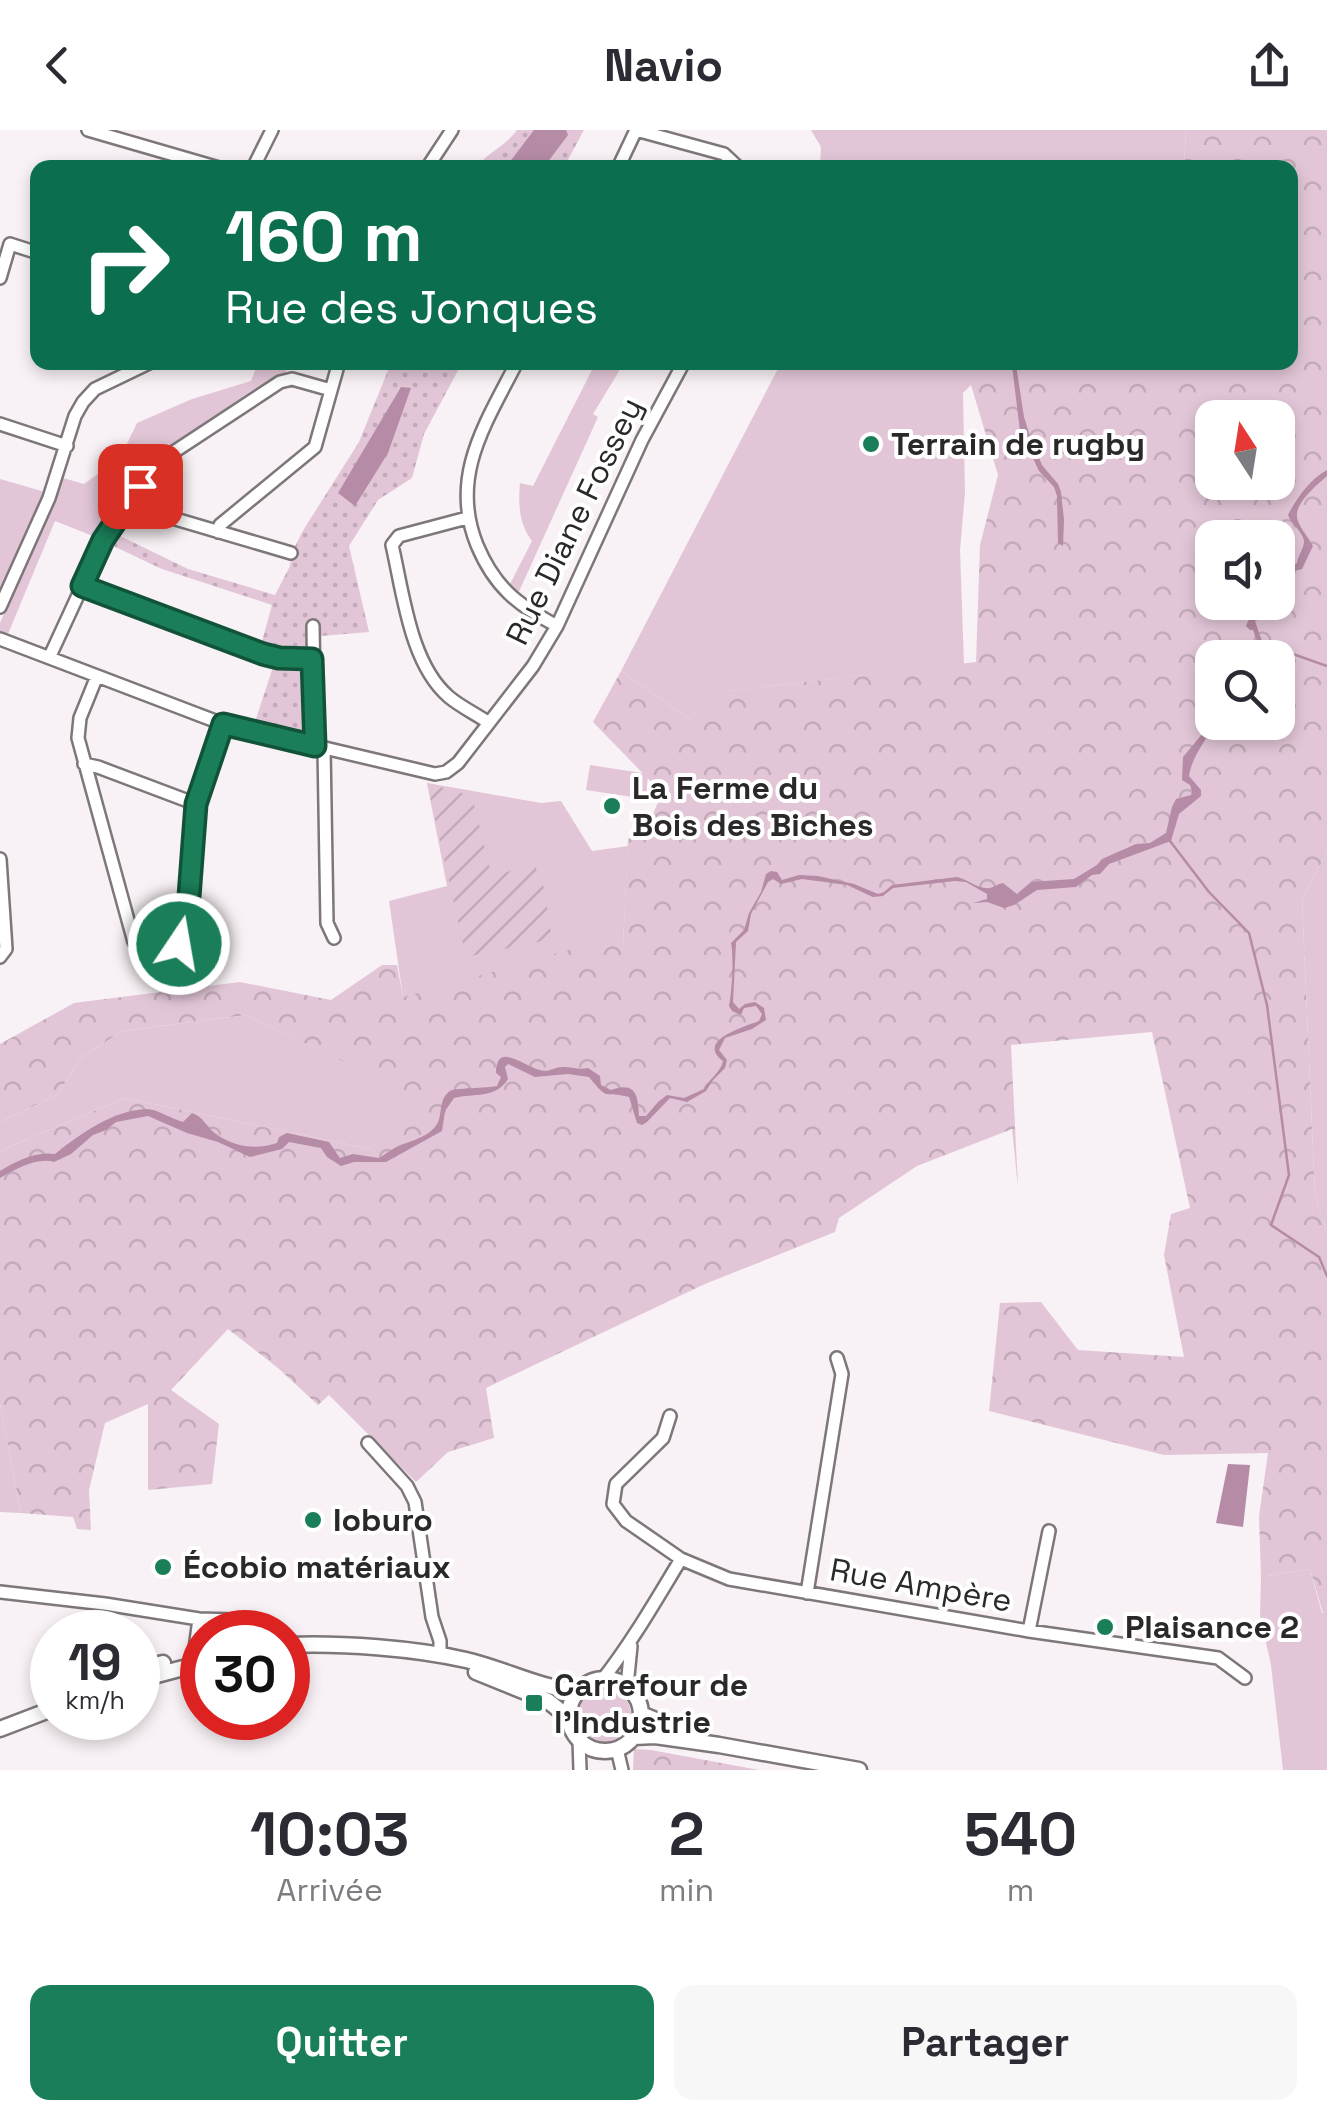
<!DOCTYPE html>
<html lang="fr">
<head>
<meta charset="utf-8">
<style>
  body { margin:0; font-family:"Space Grotesk",sans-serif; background:#f7f7f7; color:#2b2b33; height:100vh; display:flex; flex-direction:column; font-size:38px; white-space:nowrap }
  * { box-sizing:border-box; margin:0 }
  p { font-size:32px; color:#7c7c81 }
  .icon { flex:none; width:55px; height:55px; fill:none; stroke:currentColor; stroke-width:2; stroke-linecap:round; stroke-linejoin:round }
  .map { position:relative; height:1640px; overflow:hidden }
  .details { display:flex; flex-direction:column; background:#fff; flex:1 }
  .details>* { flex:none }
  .guide { position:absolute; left:30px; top:30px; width:1268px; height:210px; border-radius:20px; box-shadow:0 5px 15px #0003; background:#0b6e4f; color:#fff; overflow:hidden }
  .needle { width:65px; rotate:348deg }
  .fabs { position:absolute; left:1195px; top:270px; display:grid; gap:20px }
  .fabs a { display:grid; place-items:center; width:100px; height:100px; border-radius:20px; background:#fff; box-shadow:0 5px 15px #0003; font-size:50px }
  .speed { position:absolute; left:30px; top:1480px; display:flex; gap:20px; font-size:50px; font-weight:700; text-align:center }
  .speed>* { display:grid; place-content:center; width:130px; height:130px; border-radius:50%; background:#fff; box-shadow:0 5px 15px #0003; line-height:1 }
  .speed small { font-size:25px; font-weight:400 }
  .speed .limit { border:15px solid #d22; background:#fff; color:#111 }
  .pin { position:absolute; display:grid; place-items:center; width:85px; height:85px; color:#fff; margin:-42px; border-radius:20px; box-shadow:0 5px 15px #0006 }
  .me { position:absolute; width:110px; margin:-55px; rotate:12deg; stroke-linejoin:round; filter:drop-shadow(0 0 8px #0008) }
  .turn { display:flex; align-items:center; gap:35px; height:210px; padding:0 30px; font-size:45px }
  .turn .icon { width:130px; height:130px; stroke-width:2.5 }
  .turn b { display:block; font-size:70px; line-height:85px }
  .eta { display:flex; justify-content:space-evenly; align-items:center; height:170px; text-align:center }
  .eta b { font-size:60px; font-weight:800; line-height:70px }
  .action { display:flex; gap:20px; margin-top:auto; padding:20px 30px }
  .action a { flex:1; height:115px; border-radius:20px; background:#1a7f58; color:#fff; font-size:40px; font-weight:800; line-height:115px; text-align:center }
  .action a+a { background:#f7f7f7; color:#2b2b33 }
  header { display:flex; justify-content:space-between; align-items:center; height:130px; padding:0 30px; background:#fff; font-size:45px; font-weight:800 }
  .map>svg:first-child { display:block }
  .grass { fill:#e2c6d7 }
  .forest { fill:url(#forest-crowns); fill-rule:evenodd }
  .park { fill:url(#park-dots) }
  .garden { fill:url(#garden-furrows) }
  .water { fill:#b58ba5 }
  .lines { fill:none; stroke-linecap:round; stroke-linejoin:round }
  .stream { stroke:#b58ba5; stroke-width:2.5 }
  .minor-casing { stroke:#7d777a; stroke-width:16 }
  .major-casing { stroke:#7d777a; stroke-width:19 }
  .minor { stroke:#fff; stroke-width:11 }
  .major { stroke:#fff; stroke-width:14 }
  .route-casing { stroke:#115339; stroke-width:25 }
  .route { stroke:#1a7f58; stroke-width:18 }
  .poi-dot { fill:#1a7f58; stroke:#fff; stroke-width:4 }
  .labels { text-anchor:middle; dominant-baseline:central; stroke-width:8; stroke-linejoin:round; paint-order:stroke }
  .poi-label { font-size:32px; font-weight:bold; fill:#2a2829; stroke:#fff; text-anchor:start }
  .street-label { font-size:32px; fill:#2a2829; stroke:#fff }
</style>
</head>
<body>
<header><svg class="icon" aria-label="back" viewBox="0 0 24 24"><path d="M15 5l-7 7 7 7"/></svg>Navio<svg class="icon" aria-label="share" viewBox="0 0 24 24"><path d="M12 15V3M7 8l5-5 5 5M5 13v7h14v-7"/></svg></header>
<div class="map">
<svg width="1327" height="1640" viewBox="0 0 1327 1640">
  <defs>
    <pattern id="forest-crowns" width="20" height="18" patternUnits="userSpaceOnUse" patternTransform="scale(2.5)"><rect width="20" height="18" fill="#e2c6d7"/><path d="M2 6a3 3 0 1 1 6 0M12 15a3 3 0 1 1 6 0" fill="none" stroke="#c2aab9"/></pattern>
    <pattern id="park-dots" width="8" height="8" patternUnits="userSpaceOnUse" patternTransform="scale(2.5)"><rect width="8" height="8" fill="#e2c6d7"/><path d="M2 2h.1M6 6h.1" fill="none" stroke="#c2aab9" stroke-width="1.8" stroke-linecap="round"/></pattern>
    <pattern id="garden-furrows" width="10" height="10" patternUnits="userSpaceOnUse" patternTransform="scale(2.5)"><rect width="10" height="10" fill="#e2c6d7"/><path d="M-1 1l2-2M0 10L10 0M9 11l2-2" fill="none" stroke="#c2aab9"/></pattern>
  </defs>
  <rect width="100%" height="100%" fill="#f8f1f5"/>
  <path class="grass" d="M811 0H1186L1184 37H820L821 17Z
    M258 233H288L285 246 145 338 98 408 55 391 8 504 0 502V493L63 348 84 354 120 328 137 293 192 269 251 251Z
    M589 233H624L593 284 598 287 517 466 509 456 532 411C519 394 518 374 520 353L533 356 594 236Z
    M781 233H951L971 255 963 263 965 363 960 420 964 534 728 561 688 588 621 541Z
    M0 349 45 362 0 467Z
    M590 635 648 644 646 669 586 660Z
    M427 653 541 673 561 671 592 721 628 716 623 814 403 867 389 771 447 756Z
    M1327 723V1103L1315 1065 1302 769Z
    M246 885 414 965 371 1019 125 968 0 1021V992L57 965 81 928 122 901Z
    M0 1274 21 1383 0 1382Z
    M1310 1439 1322 1483 1327 1482V1640H1283L1271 1535 1260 1486 1261 1447Z
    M577 1585a27 27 0 1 1 54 0a27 27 0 1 1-54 0Z"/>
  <path class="forest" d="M1186 0H1327V723L1302 769 1315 1065 1327 1103V1482L1323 1483 1310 1439 1261 1447 1259 1386 1268 1323 1164 1325 989 1281 1000 1173 1041 1172 1078 1220 1184 1227 1164 1125 1171 1084 1190 1078 1152 902 1011 915 1018 1057 1012 999 917 1036 839 1088 835 1102 705 1154 486 1258 494 1308 448 1322 416 1352 329 1265 318 1275 278 1238 228 1199 171 1260 219 1294 212 1354 148 1360V1274L105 1293 89 1360 91 1400 77 1399 73 1387 21 1383 0 1274V1021L125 968 371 1019 413 965 246 885 122 901 81 928 57 965 0 992V914L74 873 240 852 331 870 382 835H397L403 867 604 810 623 814 628 709 650 691 662 663 593 592 621 541 688 588 727 561 976 532 980 415 998 345 971 255 951 233 1290 232V38L1184 37ZM1212 288H1278V352H1212ZM1212 408H1278V472H1212ZM1212 528H1278V592H1212Z
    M634 1619 651 1620 759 1640H633Z"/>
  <path class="park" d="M517 0H584L564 37 476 38C487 22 506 16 517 0Z
    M391 233H462L424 304 412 348 378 370 349 416 369 502 321 506 322 612 254 595 274 534 261 515 272 475 162 439 111 415 116 404 188 439 275 465 290 436 292 422 304 399 359 312Z"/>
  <path class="garden" d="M427 653 472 666 492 747 534 733 544 758 552 809 466 827Z"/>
  <path class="water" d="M534 0H566L568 5 544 37H506Z
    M1008 233H1015L1016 235 1024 287 1029 303 1042 335 1058 354 1061 362 1064 390 1063 416 1058 413 1057 366 1054 357 1039 341 1020 301 1012 236Z
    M401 257 411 258 388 323 355 376 338 363Z
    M1327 340V346C1317 355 1296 372 1297 386 1297 395 1309 408 1313 416L1302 439 1295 441 1293 451 1295 457 1291 479 1284 484 1277 482 1255 491 1263 514 1258 517 1254 527H1245L1243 522 1257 511 1253 500H1250L1246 496C1249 486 1260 478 1270 476 1274 476 1279 478 1283 478 1294 464 1278 443 1297 433 1298 426 1304 418 1304 411 1303 402 1291 394 1288 385 1296 369 1311 348 1327 340Z
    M1212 570V579L1209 578 1206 588 1211 600C1202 616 1192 628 1189 646L1201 660V666L1179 684 1171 711 1109 734 1100 744 1092 745 1076 757 1037 760 1014 775 1004 778 987 772 973 773 987 769V764L966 752 955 751 893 758 883 766 873 767 847 755 802 749 781 754 773 749 768 752 751 784 748 801 736 812 733 872 739 879 745 874 755 872 764 878 766 890 752 899 725 908 719 920 727 930 725 938 713 950 706 961 687 972 670 968 647 992 642 995 637 993 629 967C603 960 610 973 589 947L568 944 535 947 508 934 505 937 508 949C496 969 473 963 454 968L445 981 442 1001 386 1032H354L341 1036 327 1027 321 1018 289 1012 282 1019 250 1027 218 1012 187 1003 148 986 116 992 106 1000 93 1005 71 1024 54 1032C37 1027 16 1039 0 1048V1041C16 1031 36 1021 55 1024 80 1004 113 980 147 979 156 979 172 989 183 992L192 983C204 987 206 997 216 1004 234 1017 257 1020 277 1013L279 1007 287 1003 329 1012 340 1028 353 1024 379 1028C384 1025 388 1022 393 1019 406 1011 424 1010 435 997 444 987 437 970 450 961 454 958 488 958 497 956L501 947 496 943C496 910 525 937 540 940 550 943 553 937 563 937 572 937 579 940 588 938L600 946 601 955 611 960C636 951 638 965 639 986H646L658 972 667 965 684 968 704 959C709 949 721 942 723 931 695 910 745 897 759 891L762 884 756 876 744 878 741 885 732 881 729 876C732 861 734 826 731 813L744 800 749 783 761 762 766 744 771 741 777 742 782 750 799 745 818 746 854 754 878 764 884 762 892 755 957 747C967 749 979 760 990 758 994 757 998 754 1003 753L1017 764 1031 752 1074 749 1097 735 1102 729 1136 714 1150 713 1166 703 1172 677 1176 669 1191 665 1192 662 1190 655 1182 650 1183 627 1203 603 1204 599 1199 589 1203 572Z
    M1228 1334 1250 1335 1243 1397 1216 1393Z"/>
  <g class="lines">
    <path class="stream" d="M1262 513 1327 536
      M1170 711 1209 762 1249 803 1267 875 1289 1045 1271 1095 1319 1127 1327 1146"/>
    <g class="minor-casing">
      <path id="minor" d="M88 0 219 38
        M636 0 724 24 739 38
        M253 38 272 0
        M427 38 452 0
        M618 38 636 0
        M0 148 10 114 38 123
        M517 232C486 293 449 346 477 415 495 458 518 475 557 496
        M0 294 67 316
        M128 375 291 423
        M467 388 399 406 392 415C403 462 410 534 449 567 461 577 476 584 489 593
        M218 402 220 395 315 317 339 232
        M82 455 263 524 279 528 313 529
        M0 477 49 368 75 286 83 272 95 259 151 232
        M313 496 315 616
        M0 509 223 594 435 644 446 642 458 633 533 536 557 496 642 310 684 232
        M50 526 103 411 151 337 280 252 292 249 331 260
        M97 546 80 588 78 608 134 812 145 819 179 814 186 806 196 674 223 594
        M324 618 327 793 334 808
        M84 634 98 637 196 674
        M0 729 6 819 0 827
        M670 1286 663 1308 616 1354 613 1374 626 1391 681 1429
        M368 1313 407 1356 415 1372 432 1487 440 1511V1525
        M0 1462 105 1474 199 1489 235 1490 253 1493 265 1502
        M807 1463 842 1244 837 1228
        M1029 1501 1049 1401
        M194 1526 199 1489
        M603 1549C632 1512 656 1470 681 1429L729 1449 1029 1501 1218 1528 1245 1548
        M627 1556 631 1516
        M579 1610 580 1640
        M617 1619 622 1640"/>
    </g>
    <g class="major-casing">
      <path id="major" d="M288 1515C342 1513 413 1518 466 1530 505 1539 538 1558 578 1561
        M138 1540 163 1533
        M476 1542 548 1571 569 1588
        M569 1585a36 36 0 1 1 72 0a36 36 0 1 1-72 0Z
        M138 1550 202 1533
        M641 1584 695 1606
        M0 1599 52 1579
        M634 1607 655 1606 719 1615 859 1640"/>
    </g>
    <use href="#minor" class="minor"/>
    <use href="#major" class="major"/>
  </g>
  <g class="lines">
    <g class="route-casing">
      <path id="route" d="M140 356 103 410 82 456 263 524 279 528 312 529 315 616 223 594 196 674 186 806 179 814"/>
    </g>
    <use href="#route" class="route"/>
  </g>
  <g class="poi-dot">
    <circle cx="871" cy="314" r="10"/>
    <circle cx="612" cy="676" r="10"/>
    <circle cx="313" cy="1390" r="10"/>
    <circle cx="163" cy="1437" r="10"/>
    <circle cx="1105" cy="1497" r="10"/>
    <rect x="524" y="1563" width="20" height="20" rx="5"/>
  </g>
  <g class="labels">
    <g class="poi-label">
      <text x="891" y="314">Terrain de rugby</text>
      <text x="632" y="658">La Ferme du<tspan x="632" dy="37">Bois des Biches</tspan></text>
      <text x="333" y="1390">Ioburo</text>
      <text x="183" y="1437">Écobio matériaux</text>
      <text x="1125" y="1497">Plaisance 2</text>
      <text x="554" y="1555">Carrefour de<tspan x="554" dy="37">l'Industrie</tspan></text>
    </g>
    <g class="street-label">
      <text transform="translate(574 391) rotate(-64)">Rue Diane Fossey</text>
      <text transform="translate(921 1455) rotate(10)">Rue Ampère</text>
    </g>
  </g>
</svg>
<div class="fabs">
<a><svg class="needle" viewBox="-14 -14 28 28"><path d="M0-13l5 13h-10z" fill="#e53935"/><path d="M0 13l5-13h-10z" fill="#7c7c81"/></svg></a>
<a><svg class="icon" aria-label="sound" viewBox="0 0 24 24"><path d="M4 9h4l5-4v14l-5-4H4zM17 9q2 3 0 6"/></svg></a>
<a><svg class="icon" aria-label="search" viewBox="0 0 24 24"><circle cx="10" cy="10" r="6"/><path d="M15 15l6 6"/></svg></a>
</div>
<div class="speed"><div>19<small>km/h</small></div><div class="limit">30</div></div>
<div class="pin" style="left:140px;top:356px;background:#d93025"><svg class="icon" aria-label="arrive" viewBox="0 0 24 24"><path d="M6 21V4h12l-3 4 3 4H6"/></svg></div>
<svg class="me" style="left:179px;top:814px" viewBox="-20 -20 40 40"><circle r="17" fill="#1a7f58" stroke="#fff" stroke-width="3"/><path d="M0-11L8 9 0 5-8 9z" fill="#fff"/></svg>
<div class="guide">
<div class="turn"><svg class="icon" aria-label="right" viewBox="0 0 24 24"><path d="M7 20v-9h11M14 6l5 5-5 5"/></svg><div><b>160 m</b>Rue des Jonques</div></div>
</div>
</div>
<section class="details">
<div class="eta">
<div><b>10:03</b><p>Arrivée</p></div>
<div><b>2</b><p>min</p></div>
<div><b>540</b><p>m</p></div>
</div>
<div class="action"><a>Quitter</a><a>Partager</a></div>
</section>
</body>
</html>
